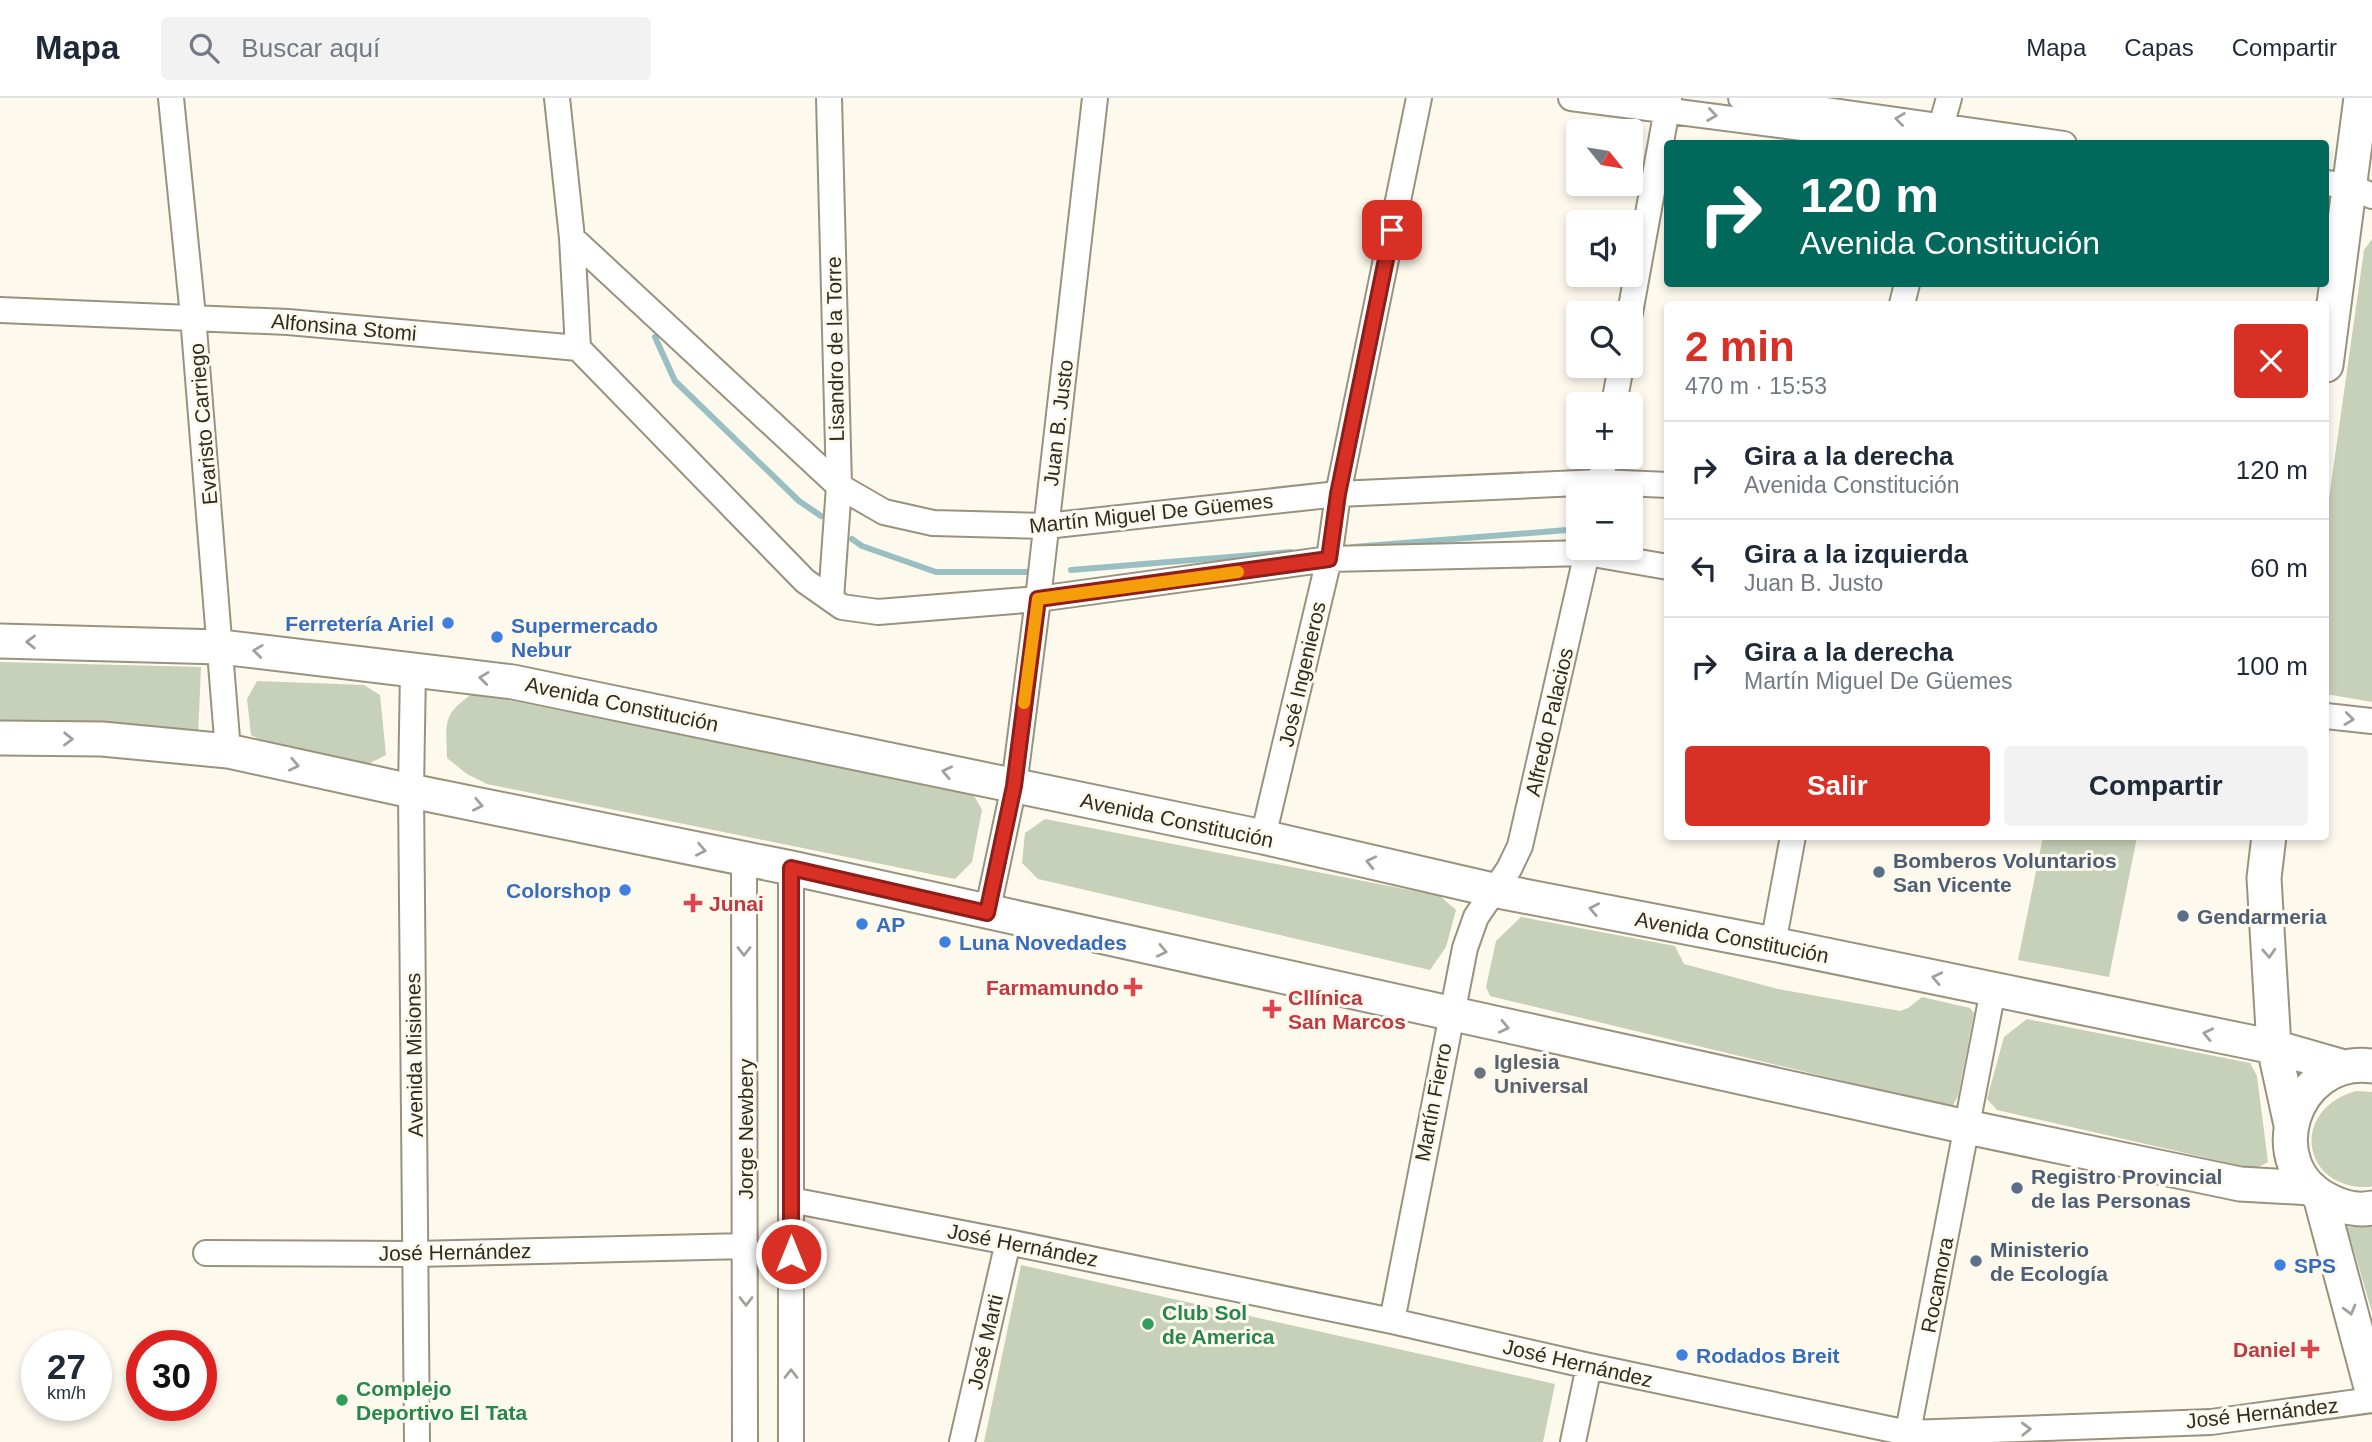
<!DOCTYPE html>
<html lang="es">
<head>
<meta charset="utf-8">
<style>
  body { margin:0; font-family:Helvetica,sans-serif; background:#f2f2f3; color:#1f2937; height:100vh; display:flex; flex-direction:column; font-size:26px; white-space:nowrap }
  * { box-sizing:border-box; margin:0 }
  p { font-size:23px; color:#747a83 }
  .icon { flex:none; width:38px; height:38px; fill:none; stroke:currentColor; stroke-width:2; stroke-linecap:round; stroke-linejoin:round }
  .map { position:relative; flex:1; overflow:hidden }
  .sheet { position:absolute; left:1664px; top:203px; width:665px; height:539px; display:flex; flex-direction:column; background:#fff; border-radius:7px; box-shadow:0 4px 10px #0003 }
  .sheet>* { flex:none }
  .hud { position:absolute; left:1664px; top:42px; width:665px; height:147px; border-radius:7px; box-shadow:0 4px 10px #0003; background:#00695c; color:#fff; overflow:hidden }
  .needle { width:46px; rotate:120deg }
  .fabs { position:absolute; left:1566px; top:21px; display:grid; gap:14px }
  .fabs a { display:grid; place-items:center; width:77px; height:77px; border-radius:7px; background:#fff; box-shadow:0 4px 10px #0003; font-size:35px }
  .speed { position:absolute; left:21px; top:1232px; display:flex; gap:14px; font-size:35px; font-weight:700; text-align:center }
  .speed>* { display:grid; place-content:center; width:91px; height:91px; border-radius:50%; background:#fff; box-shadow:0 4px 10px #0003; line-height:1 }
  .speed small { font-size:18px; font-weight:400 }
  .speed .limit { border:10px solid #d22; background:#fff; color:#111 }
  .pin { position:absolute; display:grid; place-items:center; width:60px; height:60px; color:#fff; margin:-30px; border-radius:14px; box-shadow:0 4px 10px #0006 }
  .me { position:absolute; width:77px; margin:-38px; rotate:0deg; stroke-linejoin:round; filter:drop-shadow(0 0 5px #0008) }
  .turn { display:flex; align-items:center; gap:24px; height:147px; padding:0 21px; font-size:32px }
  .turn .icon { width:91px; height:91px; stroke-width:2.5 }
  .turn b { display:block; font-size:49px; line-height:60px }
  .round { display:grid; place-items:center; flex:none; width:74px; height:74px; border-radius:7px; background:#f2f2f3 }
  .summary { display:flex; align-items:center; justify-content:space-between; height:119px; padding:0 21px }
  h1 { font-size:42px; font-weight:700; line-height:52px; color:#d93025 }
  .primary-button { display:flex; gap:14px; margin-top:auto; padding:14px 21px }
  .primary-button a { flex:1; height:80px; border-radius:7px; background:#d93025; color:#fff; font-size:28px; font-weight:700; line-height:80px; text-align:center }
  .primary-button a+a { background:#f2f2f3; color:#1f2937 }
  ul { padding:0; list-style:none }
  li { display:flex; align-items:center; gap:21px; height:98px; padding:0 21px; border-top:2px solid #e0e1e3 }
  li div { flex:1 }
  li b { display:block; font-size:26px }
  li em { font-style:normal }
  header { display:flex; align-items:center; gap:42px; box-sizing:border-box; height:98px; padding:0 35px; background:#fff; border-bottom:2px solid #e0e1e3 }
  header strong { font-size:33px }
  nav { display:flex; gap:38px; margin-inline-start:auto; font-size:24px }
  .search { width:490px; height:63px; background:#f2f2f3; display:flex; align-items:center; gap:18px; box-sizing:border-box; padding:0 24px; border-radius:7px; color:#747a83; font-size:26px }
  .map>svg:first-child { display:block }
  .green { fill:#c7d0b8 }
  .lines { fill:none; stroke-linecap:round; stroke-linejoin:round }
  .stream { stroke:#99bfc2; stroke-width:6 }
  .minor-casing { stroke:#99927f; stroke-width:28 }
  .secondary-casing { stroke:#99927f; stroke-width:37 }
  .minor { stroke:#fff; stroke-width:24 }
  .secondary { stroke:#fff; stroke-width:33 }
  .oneway { stroke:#a1a09c }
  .route-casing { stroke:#8d1f18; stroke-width:18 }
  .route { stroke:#d93025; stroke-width:12 }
  .slow { stroke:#f59e0b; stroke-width:12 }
  .shop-dot { fill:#3f7fe0; stroke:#fef9ed; stroke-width:2.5 }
  .service-dot { fill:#5c6f8a; stroke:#fef9ed; stroke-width:2.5 }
  .health-dot { fill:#e0444e; stroke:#fef9ed; stroke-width:2.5 }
  .worship-dot { fill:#6b7280; stroke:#fef9ed; stroke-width:2.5 }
  .leisure-dot { fill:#2e9e5b; stroke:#fef9ed; stroke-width:2.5 }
  .labels { text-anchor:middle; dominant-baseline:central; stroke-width:6; stroke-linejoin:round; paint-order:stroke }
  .street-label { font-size:21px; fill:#2f2c24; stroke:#fef9ed }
  .shop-label { font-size:21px; font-weight:bold; fill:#366cbe; stroke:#fef9ed; text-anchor:start }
  .service-label { font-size:21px; font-weight:bold; fill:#4e5e75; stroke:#fef9ed; text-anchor:start }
  .health-label { font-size:21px; font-weight:bold; fill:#be3a42; stroke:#fef9ed; text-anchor:start }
  .worship-label { font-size:21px; font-weight:bold; fill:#5b616d; stroke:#fef9ed; text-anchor:start }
  .leisure-label { font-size:21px; font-weight:bold; fill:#27864d; stroke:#fef9ed; text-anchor:start }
</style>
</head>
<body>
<header>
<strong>Mapa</strong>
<div class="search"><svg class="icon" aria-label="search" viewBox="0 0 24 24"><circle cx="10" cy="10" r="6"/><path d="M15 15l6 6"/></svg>Buscar aquí</div>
<nav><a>Mapa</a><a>Capas</a><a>Compartir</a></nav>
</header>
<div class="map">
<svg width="2372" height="1344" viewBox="0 0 2372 1344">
  <rect width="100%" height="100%" fill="#fef9ed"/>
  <path class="green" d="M2372 141V604L2326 596V422L2364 152Z
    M0 564 201 569 198 638 0 626Z
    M257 583 364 587 380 597 386 657 368 666 264 644 251 637 247 601Z
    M474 595 973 696 982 712 972 764 955 781 487 686 467 676 447 660C446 624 442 616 474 595Z
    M1045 721 1440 798 1456 812 1446 849 1430 872 1038 781 1022 765 1025 735Z
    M2043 739H2137L2109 879 2018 862Z
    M1521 819 1675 848 1684 866 1778 891 1900 913 1908 910 1922 899 1970 910 1974 915 1958 998 1952 1009 1490 898 1486 889 1496 843Z
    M2027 921 2250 965 2257 978 2268 1064 2255 1071 1997 1012 1987 1001 2004 939Z
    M2356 993 2372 994V1088L2370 1089C2301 1092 2289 1012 2356 993Z
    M2347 1129H2372V1214Z
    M1021 1167 1555 1286 1543 1344H984Z"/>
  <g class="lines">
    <path class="stream" d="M655 239 675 283 799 403 821 418
      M852 441 862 448 936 474H1027
      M1353 449 1567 432
      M1071 472 1291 454"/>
    <g class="minor-casing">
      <path id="minor" d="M171 0 193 218 228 653
        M829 0 839 388 831 501
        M1571 0 1924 46
        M1741 0 2064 46
        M1937 43 1949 0
        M2326 85 2350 88 2372 98
        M572 140 839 388 884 414 933 425 1046 428 1338 396 1600 384 1668 387
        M1902 206 1907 186
        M0 212 288 224 578 250 572 140 557 0
        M1630 215 1669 0
        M578 250 805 483 842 509 878 514 1038 501 1329 461 1587 455 1668 469
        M1614 306 1621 268
        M1598 397 1605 359
        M413 571 411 693 417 1344
        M2326 618 2372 623
        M1263 739 1329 461 1338 396 1419 0
        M744 760 745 1344
        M791 770V1344
        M987 815 1014 688 1038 501 1095 0
        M1773 846 1793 738
        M791 1102 1008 1144 1392 1223 1589 1268 1908 1335 2211 1324 2372 1302
        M206 1155 416 1156 746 1148
        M1392 1223 1465 850 1476 819 1509 771 1520 748 1588 450
        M962 1344 1008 1144
        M1573 1344 1589 1268
        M1906 1344 1993 892"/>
    </g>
    <g class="secondary-casing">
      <path id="secondary" d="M2326 267 2361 0
        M0 543 221 549 513 584 1263 739 1493 792 1773 846 2274 949 2344 969
        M0 640 102 641 228 653 411 693 791 770 1967 1029 2240 1086 2311 1090
        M2269 738 2264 780 2274 949 2291 1027
        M2372 968C2293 958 2257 1069 2330 1103 2342 1109 2358 1113 2372 1110
        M2320 1098 2372 1293"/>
    </g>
    <use href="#minor" class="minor"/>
    <use href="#secondary" class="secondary"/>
  </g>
  <defs><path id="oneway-chevron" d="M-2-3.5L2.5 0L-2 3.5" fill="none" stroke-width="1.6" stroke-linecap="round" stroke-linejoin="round" transform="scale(1.75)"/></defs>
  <g class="oneway">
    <use href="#oneway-chevron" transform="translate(1712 17) rotate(8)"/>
    <use href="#oneway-chevron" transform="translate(1900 21) rotate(-172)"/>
    <use href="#oneway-chevron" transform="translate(31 544) rotate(-179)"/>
    <use href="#oneway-chevron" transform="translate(258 553) rotate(-173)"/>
    <use href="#oneway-chevron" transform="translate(484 580) rotate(-173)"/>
    <use href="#oneway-chevron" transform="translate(2349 621) rotate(7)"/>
    <use href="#oneway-chevron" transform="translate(68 641) rotate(1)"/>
    <use href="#oneway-chevron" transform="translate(294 667) rotate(12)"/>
    <use href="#oneway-chevron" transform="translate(947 674) rotate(-168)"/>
    <use href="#oneway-chevron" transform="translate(478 707) rotate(11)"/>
    <use href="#oneway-chevron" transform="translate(701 752) rotate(11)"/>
    <use href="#oneway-chevron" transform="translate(1371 764) rotate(-167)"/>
    <use href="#oneway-chevron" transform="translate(1594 811) rotate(-169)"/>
    <use href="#oneway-chevron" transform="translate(744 853) rotate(90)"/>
    <use href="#oneway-chevron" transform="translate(1162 853) rotate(12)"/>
    <use href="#oneway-chevron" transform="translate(2269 855) rotate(87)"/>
    <use href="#oneway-chevron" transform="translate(1937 880) rotate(-168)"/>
    <use href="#oneway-chevron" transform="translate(1504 929) rotate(12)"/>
    <use href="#oneway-chevron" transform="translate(2208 936) rotate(-168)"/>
    <use href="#oneway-chevron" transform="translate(746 1203) rotate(90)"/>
    <use href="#oneway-chevron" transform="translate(2350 1212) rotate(75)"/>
    <use href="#oneway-chevron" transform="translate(791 1276) rotate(-90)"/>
    <use href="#oneway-chevron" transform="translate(2026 1331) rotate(-2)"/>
  </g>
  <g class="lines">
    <g class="route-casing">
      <path id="route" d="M791 1156V770L987 815 1014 688 1038 501 1329 461 1338 396 1392 132"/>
    </g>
    <use href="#route" class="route"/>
    <path class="slow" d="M1024 605 1038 501 1238 474"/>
  </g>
  <g class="shop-dot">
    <circle cx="448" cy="525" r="7"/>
    <circle cx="497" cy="539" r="7"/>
    <circle cx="625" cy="792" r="7"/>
    <circle cx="862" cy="826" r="7"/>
    <circle cx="945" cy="844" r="7"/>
    <circle cx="2280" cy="1167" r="7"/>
    <circle cx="1682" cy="1257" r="7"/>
  </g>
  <g class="service-dot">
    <circle cx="1879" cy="774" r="7"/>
    <circle cx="2183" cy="818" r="7"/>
    <circle cx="2017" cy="1090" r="7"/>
    <circle cx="1976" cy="1163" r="7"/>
  </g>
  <g class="health-dot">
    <path d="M689.5 794.5h7v7h7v7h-7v7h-7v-7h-7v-7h7z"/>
    <path d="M1129.5 878.5h7v7h7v7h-7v7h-7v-7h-7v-7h7z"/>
    <path d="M1268.5 900.5h7v7h7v7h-7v7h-7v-7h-7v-7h7z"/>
    <path d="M2306.5 1240.5h7v7h7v7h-7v7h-7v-7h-7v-7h7z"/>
  </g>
  <circle class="worship-dot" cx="1480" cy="975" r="7"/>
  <g class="leisure-dot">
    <circle cx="1148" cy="1226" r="7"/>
    <circle cx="342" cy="1302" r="7"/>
  </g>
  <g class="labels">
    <g class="street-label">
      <text transform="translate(344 229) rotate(5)">Alfonsina Stomi</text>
      <text transform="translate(835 251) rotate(-91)">Lisandro de la Torre</text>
      <text transform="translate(1058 325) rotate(-83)">Juan B. Justo</text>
      <text transform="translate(203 326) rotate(-95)">Evaristo Carriego</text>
      <text transform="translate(1151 415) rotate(-6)">Martín Miguel De Güemes</text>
      <text transform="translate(1302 576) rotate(-77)">José Ingenieros</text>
      <text transform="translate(622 606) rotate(12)">Avenida Constitución</text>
      <text transform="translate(1549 624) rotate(-77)">Alfredo Palacios</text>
      <text transform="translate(1177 722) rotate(12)">Avenida Constitución</text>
      <text transform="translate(1732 839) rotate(11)">Avenida Constitución</text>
      <text transform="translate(414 957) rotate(-91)">Avenida Misiones</text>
      <text transform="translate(1433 1004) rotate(-79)">Martín Fierro</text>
      <text transform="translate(745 1031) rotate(-90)">Jorge Newbery</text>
      <text transform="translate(1023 1147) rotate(11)">José Hernández</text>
      <text transform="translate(455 1154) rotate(-1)">José Hernández</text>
      <text transform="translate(1937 1187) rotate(-79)">Rocamora</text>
      <text transform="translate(985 1244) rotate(-77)">José Marti</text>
      <text transform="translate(1578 1265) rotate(13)">José Hernández</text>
      <text transform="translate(2262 1315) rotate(-6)">José Hernández</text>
    </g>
    <g class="shop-label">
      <text x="434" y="525" text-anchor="end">Ferretería Ariel</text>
      <text x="511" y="527">Supermercado<tspan x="511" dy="24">Nebur</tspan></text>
      <text x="611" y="792" text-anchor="end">Colorshop</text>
      <text x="876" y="826">AP</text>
      <text x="959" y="844">Luna Novedades</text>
      <text x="2294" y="1167">SPS</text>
      <text x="1696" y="1257">Rodados Breit</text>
    </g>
    <g class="service-label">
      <text x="1893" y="762">Bomberos Voluntarios<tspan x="1893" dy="24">San Vicente</tspan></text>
      <text x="2197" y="818">Gendarmeria</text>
      <text x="2031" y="1078">Registro Provincial<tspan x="2031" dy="24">de las Personas</tspan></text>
      <text x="1990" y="1151">Ministerio<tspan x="1990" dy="24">de Ecología</tspan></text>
    </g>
    <g class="health-label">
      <text x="709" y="805">Junai</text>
      <text x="1119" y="889" text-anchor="end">Farmamundo</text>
      <text x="1288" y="899">Cllínica<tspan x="1288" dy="24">San Marcos</tspan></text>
      <text x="2296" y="1251" text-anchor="end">Daniel</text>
    </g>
    <g class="worship-label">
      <text x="1494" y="963">Iglesia<tspan x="1494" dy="24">Universal</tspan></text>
    </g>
    <g class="leisure-label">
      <text x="1162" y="1214">Club Sol<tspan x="1162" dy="24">de America</tspan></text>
      <text x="356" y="1290">Complejo<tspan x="356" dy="24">Deportivo El Tata</tspan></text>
    </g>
  </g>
</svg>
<div class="fabs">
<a><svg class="needle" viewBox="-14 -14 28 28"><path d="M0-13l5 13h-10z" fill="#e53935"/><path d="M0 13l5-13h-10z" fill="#747a83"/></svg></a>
<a><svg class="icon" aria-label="sound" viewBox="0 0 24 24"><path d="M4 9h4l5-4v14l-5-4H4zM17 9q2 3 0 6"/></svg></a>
<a><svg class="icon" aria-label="search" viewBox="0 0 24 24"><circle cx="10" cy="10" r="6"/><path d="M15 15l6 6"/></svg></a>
<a>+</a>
<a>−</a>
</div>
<div class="speed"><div>27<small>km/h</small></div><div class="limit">30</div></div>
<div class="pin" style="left:1392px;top:132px;background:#d93025"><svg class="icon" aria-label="arrive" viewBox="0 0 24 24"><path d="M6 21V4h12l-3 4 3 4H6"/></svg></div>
<svg class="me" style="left:791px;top:1156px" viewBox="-20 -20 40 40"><circle r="17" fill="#d93025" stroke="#fff" stroke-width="3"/><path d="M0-11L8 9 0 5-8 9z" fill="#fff"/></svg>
<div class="hud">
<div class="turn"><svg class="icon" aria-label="right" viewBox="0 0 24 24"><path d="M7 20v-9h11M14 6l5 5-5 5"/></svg><div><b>120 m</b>Avenida Constitución</div></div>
</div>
<section class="sheet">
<div class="summary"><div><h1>2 min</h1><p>470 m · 15:53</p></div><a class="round" style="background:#d93025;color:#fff"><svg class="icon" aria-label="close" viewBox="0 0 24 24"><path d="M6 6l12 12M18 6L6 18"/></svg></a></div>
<ul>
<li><svg class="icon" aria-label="right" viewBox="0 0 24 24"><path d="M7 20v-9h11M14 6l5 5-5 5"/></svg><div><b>Gira a la derecha</b><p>Avenida Constitución</p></div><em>120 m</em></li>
<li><svg class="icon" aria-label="left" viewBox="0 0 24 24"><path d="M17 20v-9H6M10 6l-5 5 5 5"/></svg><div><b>Gira a la izquierda</b><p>Juan B. Justo</p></div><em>60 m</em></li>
<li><svg class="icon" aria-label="right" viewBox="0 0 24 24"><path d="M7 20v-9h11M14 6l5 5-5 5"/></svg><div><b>Gira a la derecha</b><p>Martín Miguel De Güemes</p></div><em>100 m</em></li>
</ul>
<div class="primary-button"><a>Salir</a><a>Compartir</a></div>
</section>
</div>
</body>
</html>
